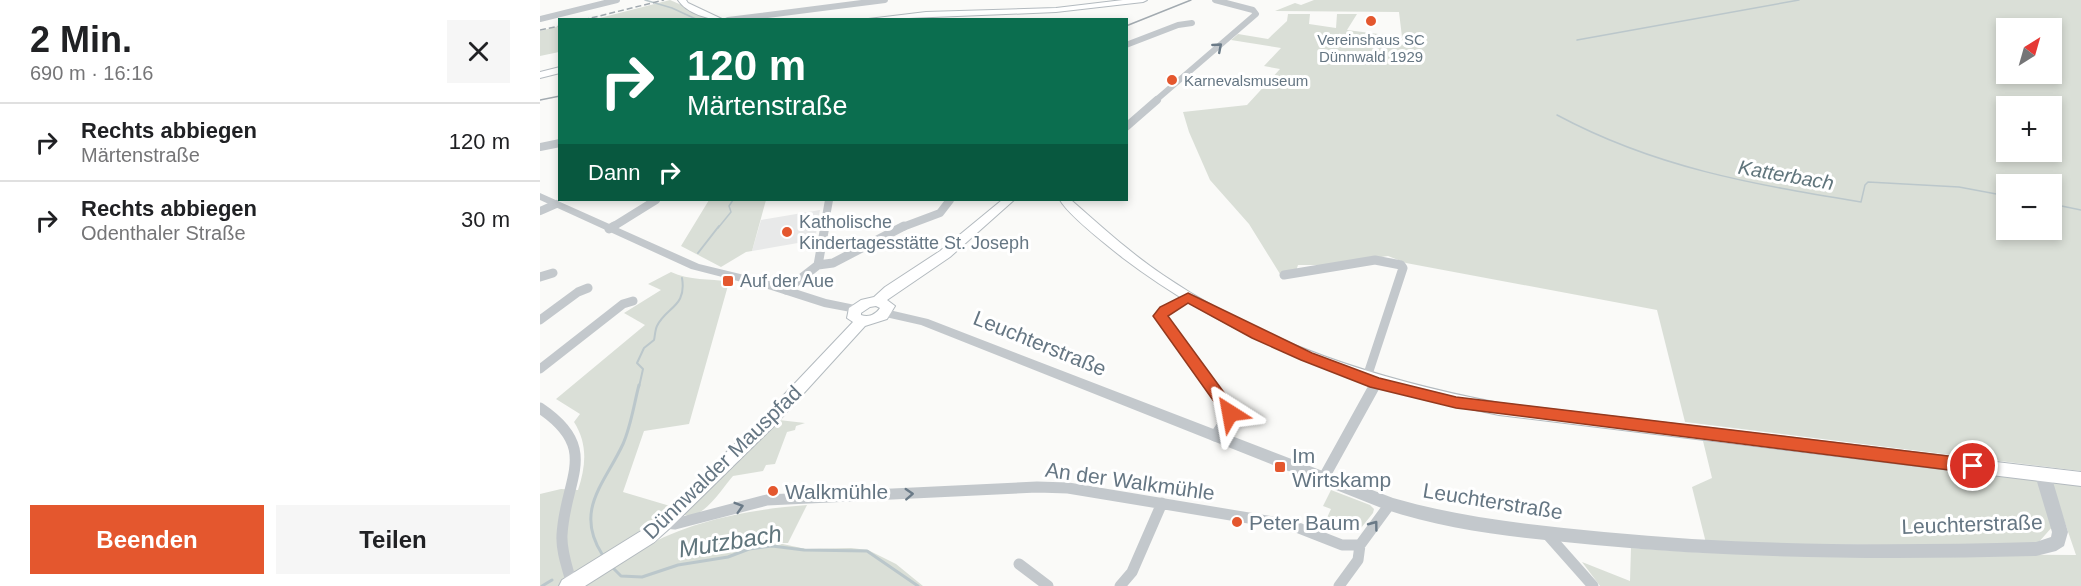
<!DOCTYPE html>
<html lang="de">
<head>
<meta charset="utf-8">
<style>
  body { margin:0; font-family:Helvetica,sans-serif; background:#f6f6f6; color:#202124; height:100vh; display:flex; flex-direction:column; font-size:22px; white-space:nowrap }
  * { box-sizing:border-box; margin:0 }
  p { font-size:20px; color:#757577 }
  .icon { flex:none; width:33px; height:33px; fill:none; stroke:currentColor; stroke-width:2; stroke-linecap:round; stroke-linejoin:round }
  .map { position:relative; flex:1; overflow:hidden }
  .panel { display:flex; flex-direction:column; background:#fff; width:540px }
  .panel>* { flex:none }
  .banner { position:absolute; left:18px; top:18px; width:570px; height:183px; border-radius:0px; box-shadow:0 3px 9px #0003; background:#0b6e4f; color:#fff; overflow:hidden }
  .needle { width:39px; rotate:37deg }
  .tools { position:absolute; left:1456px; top:18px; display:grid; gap:12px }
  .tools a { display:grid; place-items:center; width:66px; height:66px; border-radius:0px; background:#fff; box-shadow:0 3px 9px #0003; font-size:30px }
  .pin { position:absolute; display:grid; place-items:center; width:51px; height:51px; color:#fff; margin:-26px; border:3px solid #fff; border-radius:50%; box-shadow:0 2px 6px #0007 }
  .me { position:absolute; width:66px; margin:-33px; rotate:326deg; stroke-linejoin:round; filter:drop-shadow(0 0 4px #0008) }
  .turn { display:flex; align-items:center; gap:21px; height:126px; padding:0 30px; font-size:27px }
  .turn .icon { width:78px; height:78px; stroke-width:2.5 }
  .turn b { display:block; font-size:42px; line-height:51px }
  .then { display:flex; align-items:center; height:57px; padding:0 30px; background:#0003; gap:12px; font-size:22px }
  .round { display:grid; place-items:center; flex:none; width:63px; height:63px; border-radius:0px; background:#f6f6f6 }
  .summary { display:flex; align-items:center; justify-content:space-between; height:102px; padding:0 30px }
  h1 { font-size:36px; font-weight:700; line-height:45px }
  .button { display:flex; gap:12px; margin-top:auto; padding:12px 30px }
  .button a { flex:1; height:69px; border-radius:0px; background:#e4572e; color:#fff; font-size:24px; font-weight:700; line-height:69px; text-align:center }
  .button a+a { background:#f6f6f6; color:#202124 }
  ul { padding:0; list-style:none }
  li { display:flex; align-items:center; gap:18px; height:78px; padding:0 30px; border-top:2px solid #e0e0e0 }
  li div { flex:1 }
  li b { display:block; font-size:22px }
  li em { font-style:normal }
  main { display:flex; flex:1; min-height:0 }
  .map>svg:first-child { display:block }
  .built { fill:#e8e9e9 }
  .green { fill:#dadfd7; fill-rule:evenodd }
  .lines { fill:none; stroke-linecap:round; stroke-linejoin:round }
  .stream-far2 { stroke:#bbc7cb; stroke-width:1.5 }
  .stream-far1 { stroke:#bbc7cb; stroke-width:2 }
  .stream { stroke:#bbc7cb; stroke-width:3 }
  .secondary-casing { stroke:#b3babf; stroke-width:2 }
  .minor-far3 { stroke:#c3c8cc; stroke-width:6 }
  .minor-far2 { stroke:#c3c8cc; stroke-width:8 }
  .minor-far1 { stroke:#c3c8cc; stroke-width:9 }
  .minor { stroke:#c3c8cc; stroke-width:11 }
  .tertiary { fill:#c3c8cc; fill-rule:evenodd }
  .secondary { fill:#fff; fill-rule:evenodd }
  .tram { stroke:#a2aab0; stroke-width:1.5 }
  .rail { stroke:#a2aab0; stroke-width:1.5; stroke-dasharray:6 3; stroke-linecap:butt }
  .oneway { stroke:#6a7a87 }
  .route { fill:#e4572e; stroke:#94391e; stroke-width:1.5 }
  .poi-dot { fill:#e4572e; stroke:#fff; stroke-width:2 }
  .labels { text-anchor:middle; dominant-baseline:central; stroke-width:6; stroke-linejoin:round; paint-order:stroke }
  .far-poi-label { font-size:15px; fill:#657683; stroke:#fff }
  .poi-label { font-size:18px; fill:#657683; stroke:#fff; text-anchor:start }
  .water-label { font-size:20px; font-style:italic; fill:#60757c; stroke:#fff }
  .near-street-label { font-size:21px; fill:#657683; stroke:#fff }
  .near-poi-label { font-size:21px; fill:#657683; stroke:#fff; text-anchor:start }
  .near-water-label { font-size:24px; font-style:italic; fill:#60757c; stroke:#fff }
</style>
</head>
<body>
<main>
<section class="panel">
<div class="summary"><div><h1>2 Min.</h1><p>690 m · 16:16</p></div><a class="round"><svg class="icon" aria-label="close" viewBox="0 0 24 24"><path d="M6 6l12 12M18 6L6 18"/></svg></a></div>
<ul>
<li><svg class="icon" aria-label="right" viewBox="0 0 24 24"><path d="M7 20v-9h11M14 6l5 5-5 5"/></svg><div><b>Rechts abbiegen</b><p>Märtenstraße</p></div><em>120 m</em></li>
<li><svg class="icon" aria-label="right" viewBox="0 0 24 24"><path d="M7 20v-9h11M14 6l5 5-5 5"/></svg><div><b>Rechts abbiegen</b><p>Odenthaler Straße</p></div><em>30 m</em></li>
</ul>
<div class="button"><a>Beenden</a><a>Teilen</a></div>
</section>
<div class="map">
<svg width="1541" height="586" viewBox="0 0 1541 586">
  <rect width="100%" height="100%" fill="#fafaf8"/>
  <path class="built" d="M280 210 275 240 212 251 221 220Z"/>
  <path class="green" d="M130 0 174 19 52 20Z
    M774 0H1541V471L1145 422 1117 310 866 263 848 256 786 265H758L756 271 740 274 709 224 670 180 649 132 643 112 707 105 740 69 724 66 741 48 691 40 698 34 728 39 747 21 748 14H770L769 24 796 28 797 14H817L807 30 862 37 859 12 735 11 755 3 761 5ZM1467 28H1512V74H1467ZM1467 106H1512V152H1467ZM1467 184H1512V230H1467Z
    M19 26V52L0 56V31Z
    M169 200H226L212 251 206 252 181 267 141 246Z
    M131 272C149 281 170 278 189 282L149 424 104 431 83 492 130 506 92 537 103 548C151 520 213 509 267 505L248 543H238L266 549 311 548 328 550 356 564 383 586H0V494L21 489 38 490C46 466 48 444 34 422L40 414 16 399 105 325 84 313 121 290 108 284Z
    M239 420 265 423 256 426 255 430 247 432 235 464 226 465 223 471 193 476C182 488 164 520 145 515V511Z
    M1163 441 1499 481 1513 526 1498 543 1428 546 1166 543 1152 487 1172 478Z
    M1511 482 1541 486V586H1060L1042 562 1090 581 1091 548 1168 553 1536 555Z
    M791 490 830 505 834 509 833 513 821 528 814 529 774 522 776 519 785 522 791 509 783 506Z"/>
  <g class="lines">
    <path class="stream-far2" d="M105 0 132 8 158 20
      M1037 40 1259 0
      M1017 115C1116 168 1212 184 1321 202L1325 185 1328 182 1419 187 1467 196
      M1512 204 1541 210
      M178 228 191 212 189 206 193 200"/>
    <path class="stream-far1" d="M158 253 179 226
      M99 387 103 369 97 363 104 348 114 340C115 336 115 330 117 326 126 307 147 307 142 278"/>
    <path class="stream" d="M62 554C34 510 65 483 83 444 91 426 94 404 99 385
      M73 568 81 576 102 577 138 565 188 557 209 549 232 546 264 550 327 551 378 586
      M2 586 12 580"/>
    <g class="secondary-casing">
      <path id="secondary" d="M138 0H146L148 3 184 20C169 20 146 13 138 0Z
        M583 0H607L603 2 516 12 320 20 386 12 516 8Z
        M20 67V73L0 78V72Z
        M462 200H474L410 257 347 300 355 306 347 319 325 326 233 427 130 528 113 543 45 586H19L22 580 101 531 118 518 221 419 313 322 307 318 309 308 321 300 334 297 345 287 400 251ZM336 306 340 308C336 314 329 318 321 315V313L330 307Z
        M520 200H531C561 226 590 253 623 275 724 344 840 380 959 403L1541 472V486L959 415C820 387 697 344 583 258 567 245 529 216 520 200Z"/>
    </g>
    <path class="minor-far3" d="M0 19 77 0
      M188 20 345 0
      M586 45 638 25 652 23
      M615 101 716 14 713 10 675 0"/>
    <path class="minor-far2" d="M586 127 617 100
      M0 147 20 143
      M0 211 16 204
      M71 228 116 200
      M284 228 289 200
      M360 228 400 213 410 200"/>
    <path class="minor-far1" d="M69 229 74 226
      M278 265 285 226
      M744 275 835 260 861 265 863 268 826 380
      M0 277 13 273
      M246 290 278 265 293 263 364 226
      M648 297 625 310 620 316 673 387
      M0 320 38 292 48 288
      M0 369 83 304 93 301
      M834 387 836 383"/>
    <path class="minor" d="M671 385 689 409 688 417 675 436
      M0 408C61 449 25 478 22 535 21 552 28 569 32 585
      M783 479 835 385
      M124 523 135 524 227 500 497 487 528 488 751 525 802 545H820L850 504
      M1007 534 1053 586
      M479 564 508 586
      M580 586 592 572 622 503
      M799 586 818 560 820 545"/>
    <path class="tertiary" d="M0 193 159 264 233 282 286 299 320 306 322 309 316 313 284 307 225 288 151 269 0 200Z
      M345 309 388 319 853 498C922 518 992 525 1064 532 1207 546 1352 546 1496 542L1511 537 1512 532 1495 475 1498 471 1503 469 1508 471 1511 475 1528 532 1524 546 1516 551 1496 556C1349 560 1202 559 1055 545 984 538 912 532 844 509L381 325 341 316 339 313Z"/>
    <use href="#secondary" class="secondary"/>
    <path class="tram" d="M586 26 651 0
      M0 100 20 96"/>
    <path class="rail" d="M43 20 124 0
      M0 30 20 26"/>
  </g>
  <defs><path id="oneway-chevron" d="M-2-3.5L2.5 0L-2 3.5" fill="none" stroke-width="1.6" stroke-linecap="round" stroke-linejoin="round" transform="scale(1.5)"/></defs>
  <g class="oneway">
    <use href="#oneway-chevron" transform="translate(678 47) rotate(-41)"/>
    <use href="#oneway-chevron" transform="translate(369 494) rotate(-3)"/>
    <use href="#oneway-chevron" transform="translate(199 507) rotate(-17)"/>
    <use href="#oneway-chevron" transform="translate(834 525) rotate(-53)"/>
  </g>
  <path class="route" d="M648 293 772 353 839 378 916 397 1433 459 1439 461 1442 466 1439 471 1433 473 916 408 830 387 761 360 712 338 648 303 628 316 696 409 698 413 696 417H685L613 316 620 307Z"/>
  <g class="poi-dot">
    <circle cx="831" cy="21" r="6"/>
    <circle cx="632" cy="80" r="6"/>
    <circle cx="247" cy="232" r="6"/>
    <rect x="182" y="275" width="12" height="12" rx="3"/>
    <rect x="734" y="461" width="12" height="12" rx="3"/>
    <circle cx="233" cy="491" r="6"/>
    <circle cx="697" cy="522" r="6"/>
  </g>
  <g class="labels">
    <g class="far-poi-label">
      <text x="831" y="39">Vereinshaus SC<tspan x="831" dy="17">Dünnwald 1929</tspan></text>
      <text x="644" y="80" text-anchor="start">Karnevalsmuseum</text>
    </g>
    <g class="poi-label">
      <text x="259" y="222">Katholische<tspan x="259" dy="21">Kindertagesstätte St. Joseph</tspan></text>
      <text x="200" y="281">Auf der Aue</text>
    </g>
    <g class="water-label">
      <text transform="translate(1246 175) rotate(10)">Katterbach</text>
    </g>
    <g class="near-street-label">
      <text transform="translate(500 343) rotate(22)">Leuchterstraße</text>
      <text transform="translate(182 462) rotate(-44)">Dünnwalder Mauspfad</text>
      <text transform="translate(590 481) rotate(8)">An der Walkmühle</text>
      <text transform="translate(953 501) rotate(9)">Leuchterstraße</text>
      <text transform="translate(1432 524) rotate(-2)">Leuchterstraße</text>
    </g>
    <g class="near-poi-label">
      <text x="752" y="455">Im<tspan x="752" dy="24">Wirtskamp</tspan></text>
      <text x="245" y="491">Walkmühle</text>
      <text x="709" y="522">Peter Baum</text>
    </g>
    <g class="near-water-label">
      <text transform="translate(190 541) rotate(-9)">Mutzbach</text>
    </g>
  </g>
</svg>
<div class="tools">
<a><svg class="needle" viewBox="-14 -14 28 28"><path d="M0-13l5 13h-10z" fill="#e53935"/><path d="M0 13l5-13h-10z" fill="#757577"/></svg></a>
<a>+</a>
<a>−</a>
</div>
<div class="pin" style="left:1433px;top:466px;background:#d93025"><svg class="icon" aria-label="arrive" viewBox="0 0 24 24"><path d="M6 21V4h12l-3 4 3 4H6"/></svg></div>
<svg class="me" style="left:690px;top:413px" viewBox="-20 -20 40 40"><path d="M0-17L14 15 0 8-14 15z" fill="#e4572e" stroke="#fff" stroke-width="4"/></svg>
<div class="banner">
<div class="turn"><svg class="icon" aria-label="right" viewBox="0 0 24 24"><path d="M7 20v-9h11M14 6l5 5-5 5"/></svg><div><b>120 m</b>Märtenstraße</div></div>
<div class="then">Dann<svg class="icon" aria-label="right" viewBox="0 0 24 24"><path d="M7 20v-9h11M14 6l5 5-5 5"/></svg></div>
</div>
</div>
</main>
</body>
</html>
